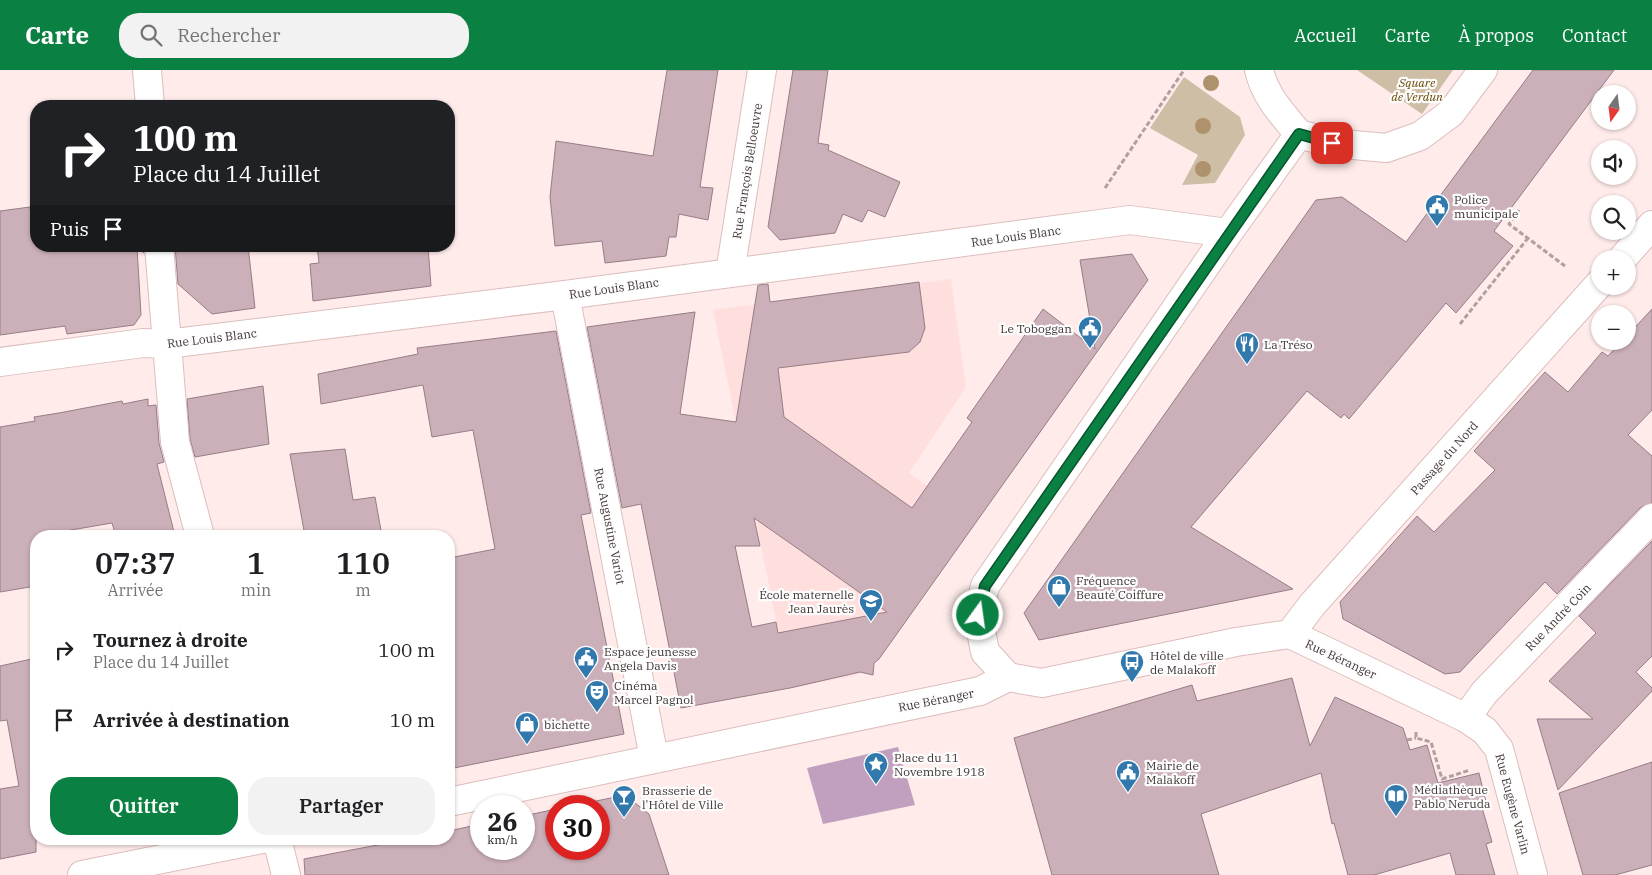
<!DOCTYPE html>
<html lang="fr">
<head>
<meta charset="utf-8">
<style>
  body { margin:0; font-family:"IBM Plex Serif",serif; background:#f2f2f2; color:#202124; height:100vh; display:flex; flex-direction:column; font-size:19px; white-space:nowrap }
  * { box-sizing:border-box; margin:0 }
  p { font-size:16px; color:#757577 }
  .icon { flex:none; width:28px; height:28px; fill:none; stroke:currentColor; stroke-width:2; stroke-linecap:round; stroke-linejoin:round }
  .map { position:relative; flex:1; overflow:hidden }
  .sheet { position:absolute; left:30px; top:460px; width:425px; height:315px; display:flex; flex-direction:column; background:#fff; border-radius:20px; box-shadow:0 1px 4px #0004 }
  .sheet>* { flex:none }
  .guide { position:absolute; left:30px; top:30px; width:425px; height:152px; border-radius:20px; box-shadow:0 1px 4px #0004; background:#202124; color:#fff; overflow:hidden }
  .needle { width:32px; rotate:194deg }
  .buttons { position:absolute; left:1591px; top:15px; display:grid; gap:10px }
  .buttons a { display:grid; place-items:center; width:45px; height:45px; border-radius:50%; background:#fff; box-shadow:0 1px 4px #0004; font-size:25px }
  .speed { position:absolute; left:470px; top:725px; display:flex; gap:10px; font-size:25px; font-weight:700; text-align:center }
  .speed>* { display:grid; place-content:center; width:65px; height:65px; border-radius:50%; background:#fff; box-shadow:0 1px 4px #0004; line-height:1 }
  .speed small { font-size:12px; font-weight:400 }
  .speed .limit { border:8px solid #d22; background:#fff; color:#111 }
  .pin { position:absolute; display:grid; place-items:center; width:42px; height:42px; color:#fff; margin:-21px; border-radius:10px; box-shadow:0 2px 8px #0006 }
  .me { position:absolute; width:55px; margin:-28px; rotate:14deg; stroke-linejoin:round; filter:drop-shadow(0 0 4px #0008) }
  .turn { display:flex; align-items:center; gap:18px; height:105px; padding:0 20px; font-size:22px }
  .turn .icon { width:65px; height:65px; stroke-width:2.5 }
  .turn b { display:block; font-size:35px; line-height:42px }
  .then { display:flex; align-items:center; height:48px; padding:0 20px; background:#0003; gap:10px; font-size:19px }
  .eta { display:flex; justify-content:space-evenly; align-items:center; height:85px; text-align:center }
  .eta b { font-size:30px; font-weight:600; line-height:35px }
  .cta { display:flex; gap:10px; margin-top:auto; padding:10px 20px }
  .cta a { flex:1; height:58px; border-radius:20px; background:#0b8043; color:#fff; font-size:20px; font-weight:600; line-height:58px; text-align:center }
  .cta a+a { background:#f2f2f2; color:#202124 }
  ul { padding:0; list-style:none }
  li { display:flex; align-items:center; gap:15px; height:70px; padding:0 20px }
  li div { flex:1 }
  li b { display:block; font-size:19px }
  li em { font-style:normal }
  header { display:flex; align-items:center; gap:30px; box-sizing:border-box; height:70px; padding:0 25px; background:#0b8043; color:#fff }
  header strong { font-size:24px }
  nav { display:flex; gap:28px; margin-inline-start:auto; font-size:18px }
  .search { width:350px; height:45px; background:#f2f2f2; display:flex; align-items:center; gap:12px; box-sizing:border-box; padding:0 18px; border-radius:20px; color:#757577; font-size:19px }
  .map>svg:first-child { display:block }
  .built { fill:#ffdfdd }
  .green { fill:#cebea6 }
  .water { fill:#c09fbf }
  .building { fill:#cbafb9; stroke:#977d87; fill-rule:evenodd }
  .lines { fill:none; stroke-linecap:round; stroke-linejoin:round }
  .street-casing { stroke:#dcbebc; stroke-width:30 }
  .path { stroke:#b1a0a0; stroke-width:3; stroke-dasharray:5 2.5; stroke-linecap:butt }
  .street { stroke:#fff; stroke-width:28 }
  .tree { fill:#ae926c }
  .route-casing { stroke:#07532c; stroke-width:12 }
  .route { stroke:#0b8043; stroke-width:9 }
  .labels { text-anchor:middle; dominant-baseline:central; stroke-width:4.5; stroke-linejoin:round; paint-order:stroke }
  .park-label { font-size:12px; font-style:italic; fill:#6c4a04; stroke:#fdfdfd }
  .street-label { font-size:12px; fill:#433636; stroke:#fdfdfd }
  .poi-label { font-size:12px; fill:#433636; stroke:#fdfdfd; text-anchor:start }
</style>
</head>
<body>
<header>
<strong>Carte</strong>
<div class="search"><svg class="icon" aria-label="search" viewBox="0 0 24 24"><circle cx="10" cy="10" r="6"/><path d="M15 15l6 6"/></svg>Rechercher</div>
<nav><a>Accueil</a><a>Carte</a><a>À propos</a><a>Contact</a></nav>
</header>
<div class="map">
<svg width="1652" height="805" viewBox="0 0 1652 805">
  <rect width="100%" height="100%" fill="#feebea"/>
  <path class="built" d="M951 209 966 317 909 403 977 451 872 598 853 606 790 618 713 240Z"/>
  <path class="green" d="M1357 0H1453L1422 44Z
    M1184 7 1240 47 1245 65 1215 113 1182 115 1198 85 1150 58Z"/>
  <path class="water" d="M898 677 915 735 823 754 807 698Z"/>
  <path class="building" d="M667 0H718L700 117 713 118 708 150 679 144 676 167H669L666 186 605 193 602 171 555 176 550 127 556 71 653 86Z
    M793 0H828L818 73 829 75 828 80 900 112 885 147 868 140 862 152 843 144 835 163 780 170 768 157Z
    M1533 0H1614L1494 161 1513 176 1456 243 1446 233 1349 349 1344 344 1341 348 1307 321 1191 457 1293 519 1039 570 1024 543 1316 130 1342 127 1406 172Z
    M30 137 36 176H144V183L137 177 141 245 134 255 67 264 65 256 0 265V141Z
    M175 176H201L202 180 248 176 255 238 212 244 178 214Z
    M317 176H428L431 216 313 231 310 194 319 193Z
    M1132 184 1148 210 879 589 874 593 873 605 860 602 790 618 681 638 641 434 622 438 587 257 695 242 680 344 736 352 758 215 768 214 770 232 919 212 925 258 920 272 909 282 778 298 784 347 912 438 972 352 967 348 1043 239 1095 279 1080 190ZM754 448 804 483 887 542 778 563 776 552 752 557 735 476H760Z
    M1652 239V340L1628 365 1652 386V433L1641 437 1557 524 1545 512 1460 602 1445 604 1343 549 1340 532 1417 446 1434 462 1495 400 1474 381 1545 302 1568 322 1602 282 1608 286 1622 271H1628V265Z
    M556 261 591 443 581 445 624 664 449 699V488L495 479 473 360 432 367 423 315 321 334 318 304 418 284 417 278Z
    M263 316 269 374 195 387 190 369 187 329Z
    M148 329V336L156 335 159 373 164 392 157 394 175 466H116L112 453 36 466V516L0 522V357L35 351 34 347 59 343 122 331 123 334Z
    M345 379 353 430 375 427 382 466H305L290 384Z
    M1652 471V586L1636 602 1652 618V621L1558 720 1537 649H1593L1549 611 1596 563 1579 546Z
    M36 588V782L0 789V719L19 716 7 650 0 651V596Z
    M1292 608 1310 676 1335 627 1403 658 1410 680 1427 675 1438 713 1479 703 1486 732 1481 734 1492 772 1486 774 1495 805H1456L1450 783 1374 805H1348L1334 753 1332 754 1321 703 1201 744 1219 805H1052L1014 668 1192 615 1197 631Z
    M1652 692V795L1615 805H1583L1559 723Z
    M625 725 649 744 669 805H305L304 789 409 769H449V761L481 754V779H524V746L556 739V779H599V736H572Z"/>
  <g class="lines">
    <g class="street-casing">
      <path id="street" d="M147 0 150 36
        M1259 0C1265 26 1282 44 1299 64
        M1299 64 1332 73 1386 78 1420 66 1451 43 1483 0
        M159 176 175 372 200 466
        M1622 189 1652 155
        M730 203 762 0
        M565 225 654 688
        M0 292 143 273 167 274 565 225 1130 150 1228 163
        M1290 564 1312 535 1600 213
        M1008 607 985 582 978 545 985 516 1228 163 1299 64
        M1466 648 1484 623 1652 448
        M449 732 980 621 1008 607 1042 613 1236 572 1290 564 1466 648 1485 661 1499 679 1533 805
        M277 769 286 805
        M82 805 262 769"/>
    </g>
    <path class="path" d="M1105 118 1184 0
      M1519 140 1509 154 1565 196
      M1460 254 1528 168
      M1416 662V668L1431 672 1442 709 1470 700
      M1407 670 1416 668"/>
    <use href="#street" class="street"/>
  </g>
  <g class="tree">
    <circle cx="1211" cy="13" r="8"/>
    <circle cx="1203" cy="56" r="8"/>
    <circle cx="1203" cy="99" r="8"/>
  </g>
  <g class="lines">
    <g class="route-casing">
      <path id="route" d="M978 545 985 516 1299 64 1332 73"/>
    </g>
    <use href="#route" class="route"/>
  </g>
  <defs>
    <g id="civic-pin" transform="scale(1.25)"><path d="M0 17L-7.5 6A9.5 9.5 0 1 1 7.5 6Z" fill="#3179ad" stroke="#fdfdfd"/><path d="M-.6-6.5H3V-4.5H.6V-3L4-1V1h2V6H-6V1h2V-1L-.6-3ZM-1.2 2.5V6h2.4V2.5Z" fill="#fff"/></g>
    <g id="restaurant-pin" transform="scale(1.25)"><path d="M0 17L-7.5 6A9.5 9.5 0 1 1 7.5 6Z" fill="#3179ad" stroke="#fdfdfd"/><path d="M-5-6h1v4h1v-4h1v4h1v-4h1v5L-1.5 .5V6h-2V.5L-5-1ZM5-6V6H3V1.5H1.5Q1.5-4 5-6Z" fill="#fff"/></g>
    <g id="shop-pin" transform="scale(1.25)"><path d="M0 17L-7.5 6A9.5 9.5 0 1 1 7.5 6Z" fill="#3179ad" stroke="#fdfdfd"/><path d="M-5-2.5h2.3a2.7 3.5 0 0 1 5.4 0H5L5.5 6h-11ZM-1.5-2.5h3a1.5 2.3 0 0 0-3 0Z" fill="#fff"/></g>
    <g id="school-pin" transform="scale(1.25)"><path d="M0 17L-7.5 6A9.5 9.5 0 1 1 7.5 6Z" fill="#3179ad" stroke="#fdfdfd"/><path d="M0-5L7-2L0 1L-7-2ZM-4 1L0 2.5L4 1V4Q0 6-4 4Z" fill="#fff"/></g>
    <g id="bus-pin" transform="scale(1.25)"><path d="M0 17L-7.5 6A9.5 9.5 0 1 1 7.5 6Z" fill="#3179ad" stroke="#fdfdfd"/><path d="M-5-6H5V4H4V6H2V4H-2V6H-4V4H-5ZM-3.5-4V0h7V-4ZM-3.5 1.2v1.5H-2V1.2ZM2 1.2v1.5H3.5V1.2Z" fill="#fff"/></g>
    <g id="theatre-pin" transform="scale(1.25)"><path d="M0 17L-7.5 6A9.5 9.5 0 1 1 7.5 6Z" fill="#3179ad" stroke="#fdfdfd"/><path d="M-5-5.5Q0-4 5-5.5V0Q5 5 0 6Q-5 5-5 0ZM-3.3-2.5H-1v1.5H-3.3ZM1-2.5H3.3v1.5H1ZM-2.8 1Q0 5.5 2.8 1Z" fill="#fff"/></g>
    <g id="sight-pin" transform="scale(1.25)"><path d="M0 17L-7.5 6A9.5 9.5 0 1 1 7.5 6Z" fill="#3179ad" stroke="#fdfdfd"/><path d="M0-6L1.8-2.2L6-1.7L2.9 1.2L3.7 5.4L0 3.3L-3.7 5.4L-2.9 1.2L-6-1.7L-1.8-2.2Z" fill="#fff"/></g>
    <g id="library-pin" transform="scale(1.25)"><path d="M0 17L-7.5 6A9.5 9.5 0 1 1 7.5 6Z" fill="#3179ad" stroke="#fdfdfd"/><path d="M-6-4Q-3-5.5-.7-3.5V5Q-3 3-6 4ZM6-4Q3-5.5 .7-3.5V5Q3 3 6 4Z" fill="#fff"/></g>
    <g id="bar-pin" transform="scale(1.25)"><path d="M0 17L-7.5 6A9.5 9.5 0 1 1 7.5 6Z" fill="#3179ad" stroke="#fdfdfd"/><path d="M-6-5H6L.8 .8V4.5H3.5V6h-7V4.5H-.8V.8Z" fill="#fff"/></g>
  </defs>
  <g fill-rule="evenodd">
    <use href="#civic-pin" x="1437" y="136"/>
    <use href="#civic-pin" x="1090" y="258"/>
    <use href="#restaurant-pin" x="1247" y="274"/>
    <use href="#shop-pin" x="1059" y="517"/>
    <use href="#school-pin" x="871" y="531"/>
    <use href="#civic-pin" x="586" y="588"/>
    <use href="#bus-pin" x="1132" y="592"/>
    <use href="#theatre-pin" x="597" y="622"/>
    <use href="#shop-pin" x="527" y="654"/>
    <use href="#sight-pin" x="876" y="694"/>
    <use href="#civic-pin" x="1128" y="702"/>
    <use href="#library-pin" x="1396" y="726"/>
    <use href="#bar-pin" x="624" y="727"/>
  </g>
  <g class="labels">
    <g class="park-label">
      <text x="1417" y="12">Square<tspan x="1417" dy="14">de Verdun</tspan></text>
    </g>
    <g class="street-label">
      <text transform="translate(747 101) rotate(-81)">Rue François Belloeuvre</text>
      <text transform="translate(1016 166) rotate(-8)">Rue Louis Blanc</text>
      <text transform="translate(614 218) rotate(-8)">Rue Louis Blanc</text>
      <text transform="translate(212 268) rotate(-7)">Rue Louis Blanc</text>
      <text transform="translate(1444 388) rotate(-48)">Passage du Nord</text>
      <text transform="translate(610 456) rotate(79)">Rue Augustine Variot</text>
      <text transform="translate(1558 547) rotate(-46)">Rue André Coin</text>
      <text transform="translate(1341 589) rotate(25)">Rue Béranger</text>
      <text transform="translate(936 630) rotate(-11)">Rue Béranger</text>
      <text transform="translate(1513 734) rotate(75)">Rue Eugène Varlin</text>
    </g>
    <g class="poi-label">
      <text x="1454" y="129">Police<tspan x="1454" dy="14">municipale</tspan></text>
      <text x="1072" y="258" text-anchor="end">Le Toboggan</text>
      <text x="1264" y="274">La Tréso</text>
      <text x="1076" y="510">Fréquence<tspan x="1076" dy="14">Beauté Coiffure</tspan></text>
      <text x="854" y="524" text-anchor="end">École maternelle<tspan x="854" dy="14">Jean Jaurès</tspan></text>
      <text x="604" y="581">Espace jeunesse<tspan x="604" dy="14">Angela Davis</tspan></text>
      <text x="1150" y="585">Hôtel de ville<tspan x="1150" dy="14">de Malakoff</tspan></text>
      <text x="614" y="615">Cinéma<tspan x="614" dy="14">Marcel Pagnol</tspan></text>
      <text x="544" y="654">bichette</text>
      <text x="894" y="687">Place du 11<tspan x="894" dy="14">Novembre 1918</tspan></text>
      <text x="1146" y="695">Mairie de<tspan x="1146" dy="14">Malakoff</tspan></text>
      <text x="1414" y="719">Médiathèque<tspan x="1414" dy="14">Pablo Neruda</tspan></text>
      <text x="642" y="720">Brasserie de<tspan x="642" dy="14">l'Hôtel de Ville</tspan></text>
    </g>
  </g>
</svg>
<div class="buttons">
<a><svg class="needle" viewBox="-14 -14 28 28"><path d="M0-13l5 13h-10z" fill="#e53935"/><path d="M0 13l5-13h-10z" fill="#757577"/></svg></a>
<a><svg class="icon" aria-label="sound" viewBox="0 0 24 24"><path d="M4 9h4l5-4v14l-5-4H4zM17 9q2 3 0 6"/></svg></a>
<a><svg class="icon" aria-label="search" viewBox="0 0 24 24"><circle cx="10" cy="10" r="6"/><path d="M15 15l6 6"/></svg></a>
<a>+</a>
<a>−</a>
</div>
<div class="speed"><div>26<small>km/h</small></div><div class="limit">30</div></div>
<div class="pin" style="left:1332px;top:73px;background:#d93025"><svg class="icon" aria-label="arrive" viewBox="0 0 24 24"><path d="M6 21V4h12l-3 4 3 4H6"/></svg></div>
<svg class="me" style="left:978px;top:545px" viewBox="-20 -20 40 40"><circle r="17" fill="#0b8043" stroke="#fff" stroke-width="3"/><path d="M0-11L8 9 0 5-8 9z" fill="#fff"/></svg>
<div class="guide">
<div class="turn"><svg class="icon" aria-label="right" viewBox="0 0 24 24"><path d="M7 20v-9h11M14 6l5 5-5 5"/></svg><div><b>100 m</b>Place du 14 Juillet</div></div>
<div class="then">Puis<svg class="icon" aria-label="arrive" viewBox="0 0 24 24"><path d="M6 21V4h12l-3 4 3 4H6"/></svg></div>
</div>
<section class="sheet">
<div class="eta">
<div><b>07:37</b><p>Arrivée</p></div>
<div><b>1</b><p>min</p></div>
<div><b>110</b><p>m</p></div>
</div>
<ul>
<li><svg class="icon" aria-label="right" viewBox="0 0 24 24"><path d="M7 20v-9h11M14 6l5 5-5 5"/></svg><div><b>Tournez à droite</b><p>Place du 14 Juillet</p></div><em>100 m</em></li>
<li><svg class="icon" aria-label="arrive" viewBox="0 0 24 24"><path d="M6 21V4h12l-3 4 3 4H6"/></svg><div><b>Arrivée à destination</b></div><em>10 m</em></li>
</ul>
<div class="cta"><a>Quitter</a><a>Partager</a></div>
</section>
</div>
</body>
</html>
